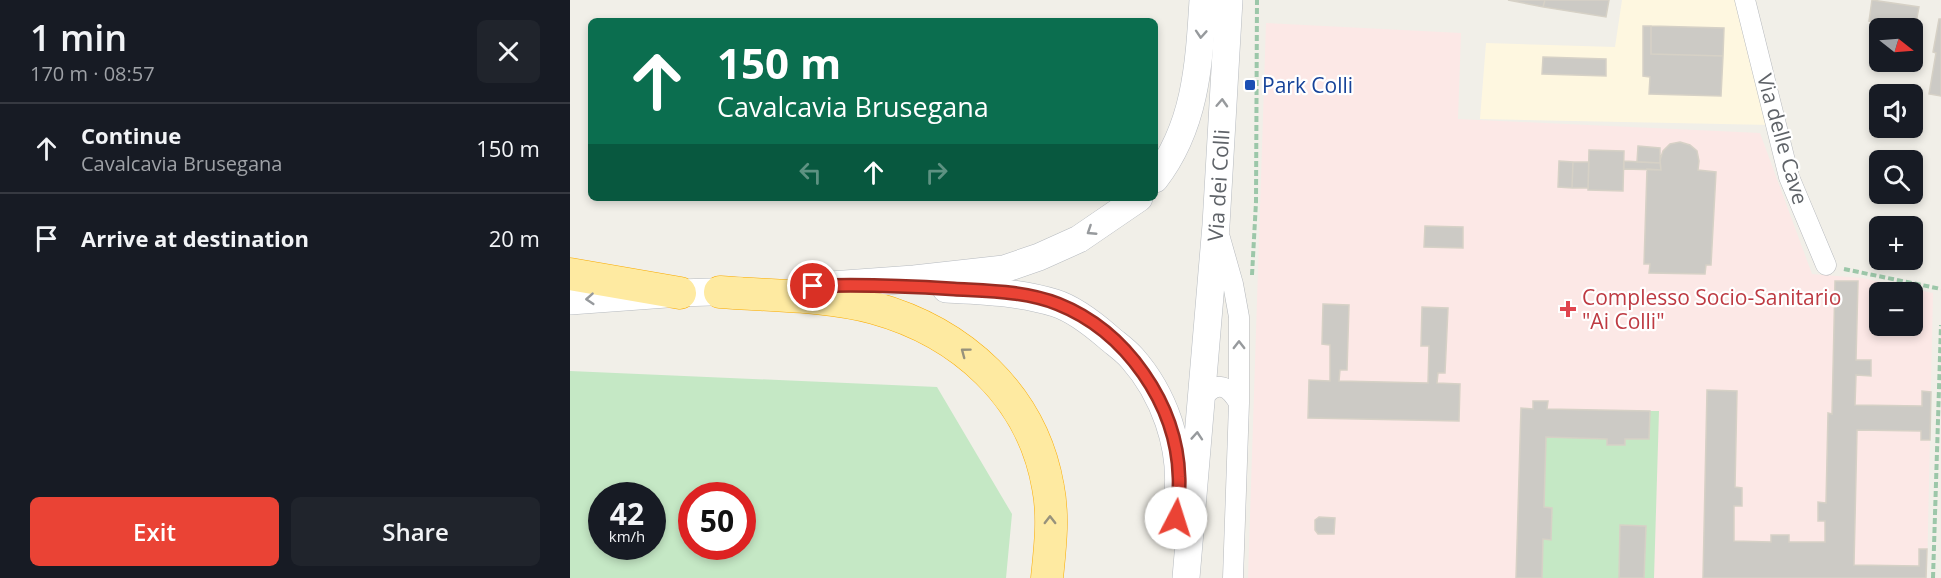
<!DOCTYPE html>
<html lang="en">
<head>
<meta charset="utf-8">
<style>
  body { margin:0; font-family:"Open Sans",sans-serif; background:#20242c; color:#f1f3f6; height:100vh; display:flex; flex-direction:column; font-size:22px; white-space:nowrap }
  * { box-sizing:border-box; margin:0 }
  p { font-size:20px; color:#9ea1a6 }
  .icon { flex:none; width:33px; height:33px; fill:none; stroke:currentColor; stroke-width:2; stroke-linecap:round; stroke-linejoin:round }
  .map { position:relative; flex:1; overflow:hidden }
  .panel { display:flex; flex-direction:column; background:#171b24; width:570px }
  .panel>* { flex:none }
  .guide { position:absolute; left:18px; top:18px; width:570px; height:183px; border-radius:9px; box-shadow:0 3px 9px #0003; background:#0b6e4f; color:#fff; overflow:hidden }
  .needle { width:39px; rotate:107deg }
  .controls { position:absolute; left:1299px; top:18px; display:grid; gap:12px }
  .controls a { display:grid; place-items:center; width:54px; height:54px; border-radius:9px; background:#171b24; box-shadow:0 3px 9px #0003; font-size:30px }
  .speed { position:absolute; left:18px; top:482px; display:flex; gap:12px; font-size:30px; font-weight:700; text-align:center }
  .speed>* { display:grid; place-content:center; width:78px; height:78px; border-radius:50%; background:#171b24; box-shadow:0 3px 9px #0003; line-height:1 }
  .speed small { font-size:15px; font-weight:400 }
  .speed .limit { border:9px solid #d22; background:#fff; color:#111 }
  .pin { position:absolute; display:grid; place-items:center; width:51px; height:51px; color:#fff; margin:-26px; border:3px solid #fff; border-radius:50%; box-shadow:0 2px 6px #0007 }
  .me { position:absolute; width:66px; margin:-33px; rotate:5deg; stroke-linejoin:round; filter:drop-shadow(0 0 4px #0008) }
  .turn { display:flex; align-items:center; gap:21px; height:126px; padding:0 30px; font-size:27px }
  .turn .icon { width:78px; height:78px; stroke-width:2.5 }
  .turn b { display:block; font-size:42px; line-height:51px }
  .lanes { display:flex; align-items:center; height:57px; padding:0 30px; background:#0003; justify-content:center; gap:30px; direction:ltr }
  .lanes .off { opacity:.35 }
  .round { display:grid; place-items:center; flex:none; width:63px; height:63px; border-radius:9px; background:#20242c }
  .summary { display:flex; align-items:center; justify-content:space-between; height:102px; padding:0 30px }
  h1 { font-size:36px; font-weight:600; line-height:45px }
  .cta { display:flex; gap:12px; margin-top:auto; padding:12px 30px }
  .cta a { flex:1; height:69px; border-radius:9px; background:#ea4335; color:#fff; font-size:24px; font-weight:600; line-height:69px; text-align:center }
  .cta a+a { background:#20242c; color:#f1f3f6 }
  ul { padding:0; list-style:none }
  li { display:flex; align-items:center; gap:18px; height:90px; padding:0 30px; border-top:2px solid #363941 }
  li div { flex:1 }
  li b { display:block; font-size:22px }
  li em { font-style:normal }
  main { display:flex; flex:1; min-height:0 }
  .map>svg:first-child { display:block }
  .commercial { fill:#fef7e0 }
  .medical { fill:#fce8e6; fill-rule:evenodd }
  .green { fill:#c5e8c5; fill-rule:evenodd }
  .building { fill:#cccac5; stroke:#d6d1c6; stroke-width:1.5 }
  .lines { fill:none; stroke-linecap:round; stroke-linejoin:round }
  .minor-casing { stroke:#b5b8bc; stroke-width:21 }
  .secondary-casing { stroke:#b6babf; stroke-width:28 }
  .trunk-casing { stroke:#f9ab00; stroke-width:33 }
  .path { stroke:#9cc7a9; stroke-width:4; stroke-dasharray:6 3; stroke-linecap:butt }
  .minor { stroke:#fff; stroke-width:20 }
  .secondary { stroke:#fff; stroke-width:27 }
  .trunk { stroke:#feeaa1; stroke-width:32 }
  .oneway { stroke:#979a9d }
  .oneway2 { stroke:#97927c }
  .route-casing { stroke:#982c22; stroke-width:15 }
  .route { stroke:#ea4335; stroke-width:10 }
  .transit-dot { fill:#1a4fb4; stroke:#fff; stroke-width:2 }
  .health-dot { fill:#e0444e; stroke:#fff; stroke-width:2 }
  .labels { text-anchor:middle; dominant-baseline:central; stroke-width:4.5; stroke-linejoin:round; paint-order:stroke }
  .transit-label { font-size:21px; fill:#164399; stroke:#fff; text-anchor:start }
  .street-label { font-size:21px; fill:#5f6368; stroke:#fff }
  .health-label { font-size:21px; fill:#be3a42; stroke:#fff; text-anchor:start }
</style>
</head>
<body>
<main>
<section class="panel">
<div class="summary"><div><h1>1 min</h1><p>170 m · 08:57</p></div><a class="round"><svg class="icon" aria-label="close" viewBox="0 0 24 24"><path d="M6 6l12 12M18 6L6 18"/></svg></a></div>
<ul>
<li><svg class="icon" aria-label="ahead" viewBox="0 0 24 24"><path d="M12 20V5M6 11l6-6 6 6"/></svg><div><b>Continue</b><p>Cavalcavia Brusegana</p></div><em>150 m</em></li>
<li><svg class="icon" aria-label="arrive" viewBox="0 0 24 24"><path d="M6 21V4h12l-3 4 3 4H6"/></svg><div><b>Arrive at destination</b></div><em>20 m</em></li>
</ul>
<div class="cta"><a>Exit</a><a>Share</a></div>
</section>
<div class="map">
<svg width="1371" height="578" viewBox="0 0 1371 578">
  <rect width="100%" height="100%" fill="#f1efe8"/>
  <path class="commercial" d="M1052 0H1170L1202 125 910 119 916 43 1045 47Z"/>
  <path class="medical" d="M696 23 891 33 888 119 1190 133 1242 274 1292 278 1363 293 1357 578H678ZM1310 292H1342V326H1310Z"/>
  <path class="green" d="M0 371 367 387 442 514 436 578H0ZM32 495H82V546H32ZM122 495H172V546H122Z
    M1080 411H1089L1084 578H1074L1076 526 1050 525 1049 578H972L976 437 1079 439Z"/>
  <path class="building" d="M938 0H975L973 7Z
    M975 0H1039L1036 17 973 7Z
    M1302 0 1349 7 1345 28 1299 21Z
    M1369 19H1371V96L1359 94 1366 53 1363 52Z
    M1073 26H1081V54L1153 56 1151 96 1079 94 1080 77 1073 76Z
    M1081 26 1154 28 1153 56 1081 54Z
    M973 57 1036 59V76L972 74Z
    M1110 142 1120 145 1127 151 1129 161 1128 170 1146 172 1141 265H1136L1135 274 1079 273 1080 264H1074L1077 169 1091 170 1090 160 1093 151 1100 144Z
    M1068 146 1090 148V163L1067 162Z
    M1019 150 1054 151 1053 191 1018 190Z
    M989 161 1003 162 1002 188 988 187Z
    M1054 161 1090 163 1091 170 1054 169Z
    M1003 162H1019L1018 188H1002Z
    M855 226 893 227V248L854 247Z
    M1265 281H1288L1286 360H1301V376L1286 375 1285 405 1352 406V391L1361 392 1360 440H1351V431L1287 430 1284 565 1349 566V549H1357L1356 578H1133L1137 390 1167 391 1165 487 1172 488V506H1164V541L1201 542V535H1219V542H1255V521H1248V502L1256 503 1258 413 1262 414Z
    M753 304 779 305 777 370H770L769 381 858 383 859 346H851L852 307 878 308 875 373H868L867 383 890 384 889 421 738 418 739 380 760 381V345L752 344Z
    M963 401H978L977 409 1080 411 1079 439H1055V445H1037V439L976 437 974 507 982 508 981 540 973 539 972 578H946L951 408 963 409Z
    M749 517 765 518 764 534H748L745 530V520Z
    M1050 525 1076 526 1074 578H1049Z"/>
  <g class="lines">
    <g class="minor-casing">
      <path id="minor" d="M1175 0 1219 177 1256 265
        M650 238 663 284 669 317V403L663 578
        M630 400C646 382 656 382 669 403"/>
    </g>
    <g class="secondary-casing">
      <g id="secondary">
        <path d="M585 179C626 126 629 64 633 0"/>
        <path d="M233 287 344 279 434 269 469 257 509 239 569 198"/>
        <path d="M376 289C413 291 449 292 485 303 504 309 523 324 538 337 546 344 555 350 562 358 594 394 612 446 608 493"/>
        <path d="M0 301 110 293 170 291"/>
        <path id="s1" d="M616 578 646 225 659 0"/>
      </g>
    </g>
    <g class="trunk-casing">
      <path id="trunk" d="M0 274 110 293
        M150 292C200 296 254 295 304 308 391 332 462 395 478 487 484 517 480 548 477 578"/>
    </g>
    <path class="path" d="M1274 269 1371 289
      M682 275 686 202 687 0
      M1363 578 1371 325"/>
    <use href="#minor" class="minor"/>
    <use href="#secondary" class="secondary"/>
    <use href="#trunk" class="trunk"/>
  </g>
  <defs><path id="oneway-chevron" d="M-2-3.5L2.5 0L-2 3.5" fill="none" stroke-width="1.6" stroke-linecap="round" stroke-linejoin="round" transform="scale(1.5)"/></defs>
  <g class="oneway">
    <use href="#oneway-chevron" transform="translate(631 34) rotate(94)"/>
    <use href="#oneway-chevron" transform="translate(652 103) rotate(-87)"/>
    <use href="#oneway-chevron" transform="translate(521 231) rotate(147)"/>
    <use href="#oneway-chevron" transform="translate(20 299) rotate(176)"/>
    <use href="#oneway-chevron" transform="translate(669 345) rotate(-90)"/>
    <use href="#oneway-chevron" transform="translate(627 436) rotate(-86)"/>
  </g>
  <g class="oneway2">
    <use href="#oneway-chevron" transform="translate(395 352) rotate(-143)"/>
    <use href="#oneway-chevron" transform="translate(480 520) rotate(-90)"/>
  </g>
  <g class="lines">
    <g class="route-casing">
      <path id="route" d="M243 286C291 284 337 286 384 289 418 291 455 291 488 304 556 331 607 404 609 477 610 491 607 505 606 518"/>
    </g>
    <use href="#route" class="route"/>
  </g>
  <rect class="transit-dot" x="674" y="79" width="12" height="12" rx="3"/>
  <path class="health-dot" d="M995 300h6v6h6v6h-6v6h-6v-6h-6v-6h6z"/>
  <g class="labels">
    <g class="transit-label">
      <text x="692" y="85">Park Colli</text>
    </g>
    <g class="street-label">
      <text transform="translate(1213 139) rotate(74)">Via delle Cave</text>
      <text stroke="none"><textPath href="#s1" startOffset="394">Via dei Colli</textPath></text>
    </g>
    <g class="health-label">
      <text x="1012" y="297">Complesso Socio-Sanitario<tspan x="1012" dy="24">"Ai Colli"</tspan></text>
    </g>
  </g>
</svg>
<div class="controls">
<a><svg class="needle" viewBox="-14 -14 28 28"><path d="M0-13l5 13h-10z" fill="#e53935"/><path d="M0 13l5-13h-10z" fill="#9ea1a6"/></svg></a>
<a><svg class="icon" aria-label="sound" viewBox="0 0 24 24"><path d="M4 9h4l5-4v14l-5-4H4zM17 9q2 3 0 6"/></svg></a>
<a><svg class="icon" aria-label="search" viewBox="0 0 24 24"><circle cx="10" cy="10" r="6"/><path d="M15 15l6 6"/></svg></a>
<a>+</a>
<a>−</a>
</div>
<div class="speed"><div>42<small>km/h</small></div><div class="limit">50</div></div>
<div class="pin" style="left:243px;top:286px;background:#d93025"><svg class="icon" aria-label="arrive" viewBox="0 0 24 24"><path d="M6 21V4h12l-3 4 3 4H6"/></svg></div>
<svg class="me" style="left:606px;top:518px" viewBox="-20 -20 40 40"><circle r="19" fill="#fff"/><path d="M0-13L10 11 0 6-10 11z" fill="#ea4335"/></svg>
<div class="guide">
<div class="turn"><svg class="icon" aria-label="ahead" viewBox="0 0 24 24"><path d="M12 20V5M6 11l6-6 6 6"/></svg><div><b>150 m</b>Cavalcavia Brusegana</div></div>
<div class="lanes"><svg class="icon off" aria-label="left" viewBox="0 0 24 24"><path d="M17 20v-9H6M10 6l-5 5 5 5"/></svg><svg class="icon" aria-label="ahead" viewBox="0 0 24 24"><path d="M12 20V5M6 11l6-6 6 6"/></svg><svg class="icon off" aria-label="right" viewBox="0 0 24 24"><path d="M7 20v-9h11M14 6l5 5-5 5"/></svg></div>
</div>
</div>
</main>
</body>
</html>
